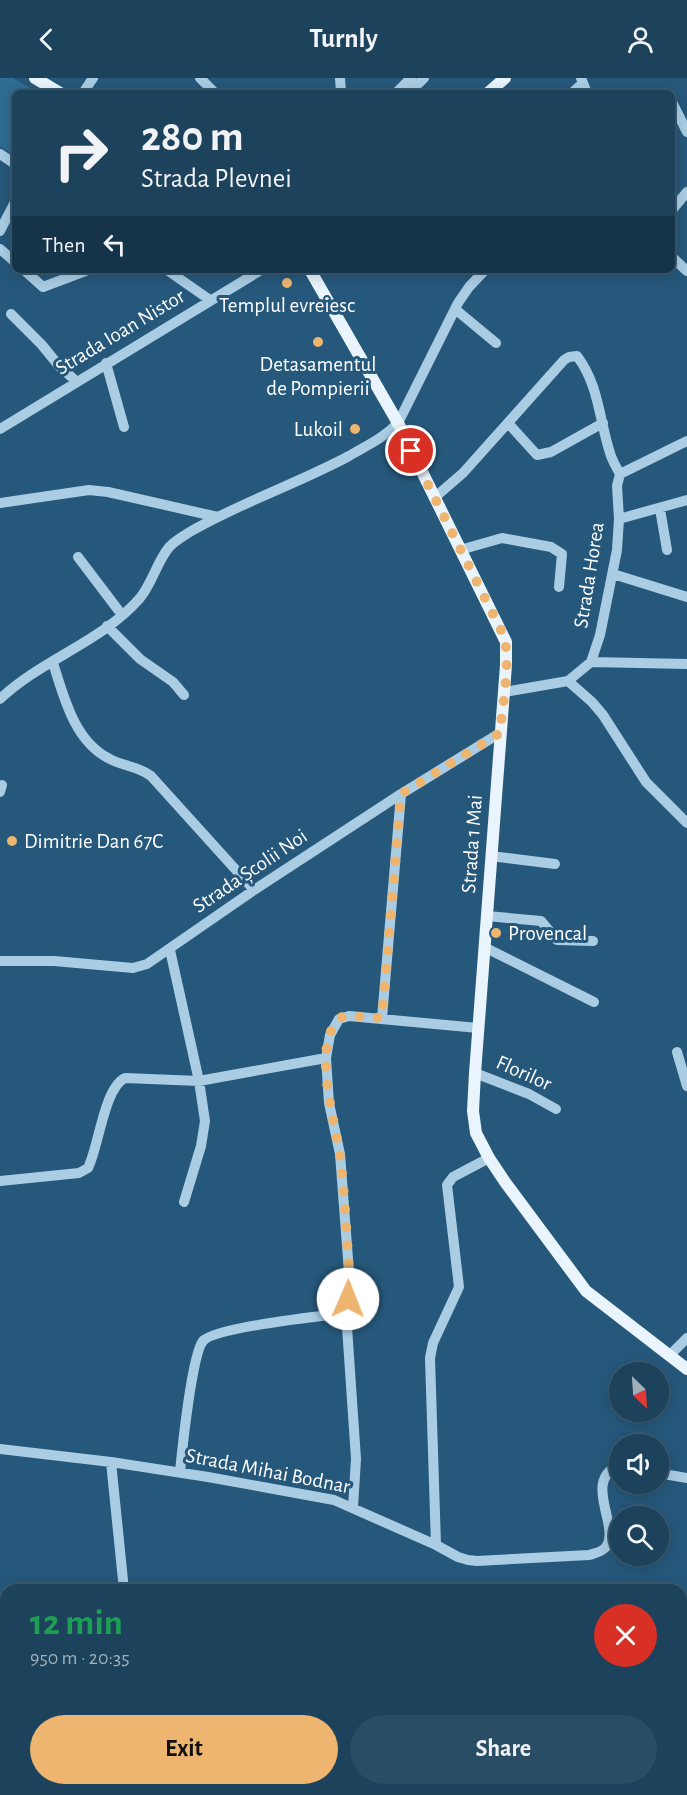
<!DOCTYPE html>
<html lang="en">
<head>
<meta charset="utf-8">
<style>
  body { margin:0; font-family:"Alegreya Sans",sans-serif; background:#294d65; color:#f1f3f6; height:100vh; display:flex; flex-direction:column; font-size:22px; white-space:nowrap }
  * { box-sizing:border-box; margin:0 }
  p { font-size:20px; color:#a0b0bb }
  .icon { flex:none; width:33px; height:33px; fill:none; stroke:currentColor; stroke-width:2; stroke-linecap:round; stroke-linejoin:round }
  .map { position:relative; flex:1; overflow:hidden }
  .panel { position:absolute; left:0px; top:1506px; width:687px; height:212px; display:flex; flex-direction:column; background:#1c425c; border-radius:18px 18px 0 0; box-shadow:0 3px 15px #0003,0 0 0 2px #3a5b72 }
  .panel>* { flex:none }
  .guide { position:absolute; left:12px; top:12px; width:663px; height:183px; border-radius:9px; box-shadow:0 3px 15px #0003,0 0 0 2px #3a5b72; background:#1c425c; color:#f1f3f6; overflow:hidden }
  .needle { width:39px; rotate:155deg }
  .controls { position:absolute; left:609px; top:1284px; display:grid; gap:12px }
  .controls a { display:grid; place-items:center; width:60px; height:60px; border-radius:50%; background:#1c425c; box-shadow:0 3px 15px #0003,0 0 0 2px #3a5b72; font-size:30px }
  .pin { position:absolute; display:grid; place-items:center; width:51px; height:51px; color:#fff; margin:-26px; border:3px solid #fff; border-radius:50%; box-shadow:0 2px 6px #0007 }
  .me { position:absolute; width:66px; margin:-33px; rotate:1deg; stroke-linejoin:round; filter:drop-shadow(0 0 4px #0008) }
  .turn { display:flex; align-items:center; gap:21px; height:126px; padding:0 30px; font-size:27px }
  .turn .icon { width:78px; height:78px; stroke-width:2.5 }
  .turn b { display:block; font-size:42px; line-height:51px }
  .then { display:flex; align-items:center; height:57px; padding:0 30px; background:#0003; gap:12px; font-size:22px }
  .round { display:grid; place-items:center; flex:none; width:63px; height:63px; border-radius:32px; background:#294d65 }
  .summary { display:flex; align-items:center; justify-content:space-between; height:102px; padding:0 30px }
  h1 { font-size:36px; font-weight:600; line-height:45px; color:#1e9e55 }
  .primary-button { display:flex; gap:12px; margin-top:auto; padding:12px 30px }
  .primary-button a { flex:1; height:69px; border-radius:36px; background:#edb56f; color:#111; font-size:24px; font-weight:600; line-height:69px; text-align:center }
  .primary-button a+a { background:#294d65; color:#f1f3f6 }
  header { display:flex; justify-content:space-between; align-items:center; height:78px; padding:0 30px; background:#1c425c; font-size:27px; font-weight:600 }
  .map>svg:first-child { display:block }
  .green { fill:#306c93 }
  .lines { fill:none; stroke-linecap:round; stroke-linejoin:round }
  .stream { stroke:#9ecae5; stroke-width:2 }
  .minor { stroke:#aacde4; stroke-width:10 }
  .major { stroke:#eaf4fc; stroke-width:12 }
  .route { stroke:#edb56f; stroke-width:10; stroke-dasharray:0 18 }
  .poi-dot { fill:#edb56f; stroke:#26587b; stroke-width:2 }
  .labels { text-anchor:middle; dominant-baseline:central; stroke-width:6; stroke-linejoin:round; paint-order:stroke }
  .poi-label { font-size:21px; fill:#fff; stroke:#26587b }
  .street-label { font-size:21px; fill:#fff; stroke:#26587b }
</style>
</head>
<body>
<header><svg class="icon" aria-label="back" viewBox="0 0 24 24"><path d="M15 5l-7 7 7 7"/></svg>Turnly<svg class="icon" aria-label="person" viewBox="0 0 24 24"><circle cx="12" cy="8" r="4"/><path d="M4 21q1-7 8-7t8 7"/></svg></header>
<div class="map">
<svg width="687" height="1717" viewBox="0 0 687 1717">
  <rect width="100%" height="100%" fill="#26587b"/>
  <path class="green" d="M0 0H13L39 15H15V78L0 68Z
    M687 1599V1717H432L442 1712H681V1602Z"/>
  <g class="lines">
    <path class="stream" d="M681 1652 687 1650
      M605 1712 606 1717
      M523 1717 537 1712"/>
    <path class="minor" d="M200 0 214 14 213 15
      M340 0 341 15
      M581 0 587 15
      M83 15 93 0
      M396 15 411 0
      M409 15 424 0
      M572 15 583 5
      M672 24 687 54
      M0 76 15 86
      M672 132 687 114
      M0 153 15 124
      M0 171 15 184
      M672 179 687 193
      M24 192 43 209 88 192
      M167 192 210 222
      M455 231 496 265
      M11 236 42 267 59 288 76 303
      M106 285 124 349
      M508 345 537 377 551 374 603 345
      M0 351 261 192
      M434 420 463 395 564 282 569 279 577 278C599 307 599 341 610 375 612 382 616 389 620 396
      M0 425 89 412 108 414 218 439
      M660 431 667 472
      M619 441 687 422
      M460 472 502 460 551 469 562 476 559 509
      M78 479 122 537
      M613 496 687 519
      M107 548 140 581 173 604 184 617
      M591 584 687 586
      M53 585C64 619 74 662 108 680 122 688 138 688 151 698L254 812
      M568 603 592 624 603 637 646 704 687 745
      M504 614 568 603 591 584 600 557 617 472 619 441 617 408 620 396 687 363
      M0 621C42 581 102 564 140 520 152 505 156 487 167 472 172 464 181 460 188 455 239 425 297 406 349 378 366 368 384 360 398 345L458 225 469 209 485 192
      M0 714 2 707
      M491 778 555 786
      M487 838 541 843 557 862 593 863
      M484 869 594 924
      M170 872 199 1003 205 1043 201 1068 184 1124
      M0 883H54L133 890 147 886 254 812 401 716 500 655
      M382 940 401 716
      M677 974 687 1008
      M475 995 529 1016 556 1031
      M0 1103 79 1095 88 1090C99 1068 104 1010 125 1000L199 1003 326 980
      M669 1278 687 1260
      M0 1371 111 1384 208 1399 334 1422 436 1467 458 1479 468 1482 477 1483 589 1477C595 1475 602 1474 606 1469 621 1448 581 1402 620 1387
      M111 1384 124 1512
      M180 1394C182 1373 192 1276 203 1263 215 1249 323 1238 347 1235
      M658 1395 687 1400
      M353 1429 356 1381 347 1249 350 1207 340 1076 329 1025 326 980 330 957 339 941 349 938 478 950
      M436 1467 430 1280 433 1265 459 1209 447 1107 453 1099 489 1080
      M0 1574 6 1579
      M0 1642 6 1639
      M681 1644 687 1642
      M174 1712 181 1717
      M296 1712 300 1717
      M471 1712 473 1717
      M59 1717 61 1712
      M149 1717 151 1712
      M503 1717 516 1712"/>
    <path class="major" d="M35 0 60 15
      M488 15 505 0
      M310 192 398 345 506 564V587L475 995 473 1033 476 1055 489 1080 505 1104 586 1213 687 1291"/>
  </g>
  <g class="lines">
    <path class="route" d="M348 1221 350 1207C347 1164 345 1121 340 1078 336 1047 308 958 344 938L382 940 401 716 500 655C502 628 512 581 503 556L411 373"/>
  </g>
  <g class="poi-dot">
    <circle cx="287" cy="205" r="6"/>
    <circle cx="318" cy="264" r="6"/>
    <circle cx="355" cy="351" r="6"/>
    <circle cx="12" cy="763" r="6"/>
    <circle cx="496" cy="855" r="6"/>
  </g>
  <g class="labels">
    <g class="poi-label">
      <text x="287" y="227">Templul evreiesc</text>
      <text x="318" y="286">Detasamentul<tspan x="318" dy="24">de Pompierii</tspan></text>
      <text x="343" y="351" text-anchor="end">Lukoil</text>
      <text x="24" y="763" text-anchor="start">Dimitrie Dan 67C</text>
      <text x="508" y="855" text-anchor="start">Provencal</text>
    </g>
    <g class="street-label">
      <text transform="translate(120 254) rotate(-31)">Strada Ioan Nistor</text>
      <text transform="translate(589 497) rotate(-81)">Strada Horea</text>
      <text transform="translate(472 766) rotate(-86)">Strada 1 Mai</text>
      <text transform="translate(250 793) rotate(-34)">Strada Școlii Noi</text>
      <text transform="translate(524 995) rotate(24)">Florilor</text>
      <text transform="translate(268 1393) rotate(11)">Strada Mihai Bodnar</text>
    </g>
  </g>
</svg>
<div class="controls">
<a><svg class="needle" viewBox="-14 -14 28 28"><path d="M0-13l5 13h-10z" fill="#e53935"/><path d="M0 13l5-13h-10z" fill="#a0b0bb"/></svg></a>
<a><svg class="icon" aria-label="sound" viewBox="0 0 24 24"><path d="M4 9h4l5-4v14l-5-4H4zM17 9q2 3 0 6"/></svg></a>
<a><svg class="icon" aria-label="search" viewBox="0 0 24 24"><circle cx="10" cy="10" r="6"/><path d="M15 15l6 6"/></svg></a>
</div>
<div class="pin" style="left:411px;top:373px;background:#d93025"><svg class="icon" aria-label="arrive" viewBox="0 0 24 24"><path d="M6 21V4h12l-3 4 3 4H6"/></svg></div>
<svg class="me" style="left:348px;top:1221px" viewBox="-20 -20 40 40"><circle r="19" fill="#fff"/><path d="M0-13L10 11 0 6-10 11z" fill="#edb56f"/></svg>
<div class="guide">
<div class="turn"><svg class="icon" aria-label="right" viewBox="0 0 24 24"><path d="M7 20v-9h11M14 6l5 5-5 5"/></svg><div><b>280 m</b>Strada Plevnei</div></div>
<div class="then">Then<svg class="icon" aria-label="left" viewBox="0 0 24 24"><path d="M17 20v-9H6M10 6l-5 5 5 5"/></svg></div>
</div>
<section class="panel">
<div class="summary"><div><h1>12 min</h1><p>950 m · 20:35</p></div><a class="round" style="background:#d93025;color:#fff"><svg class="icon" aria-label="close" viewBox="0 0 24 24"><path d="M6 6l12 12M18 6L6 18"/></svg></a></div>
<div class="primary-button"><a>Exit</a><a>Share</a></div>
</section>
</div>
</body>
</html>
